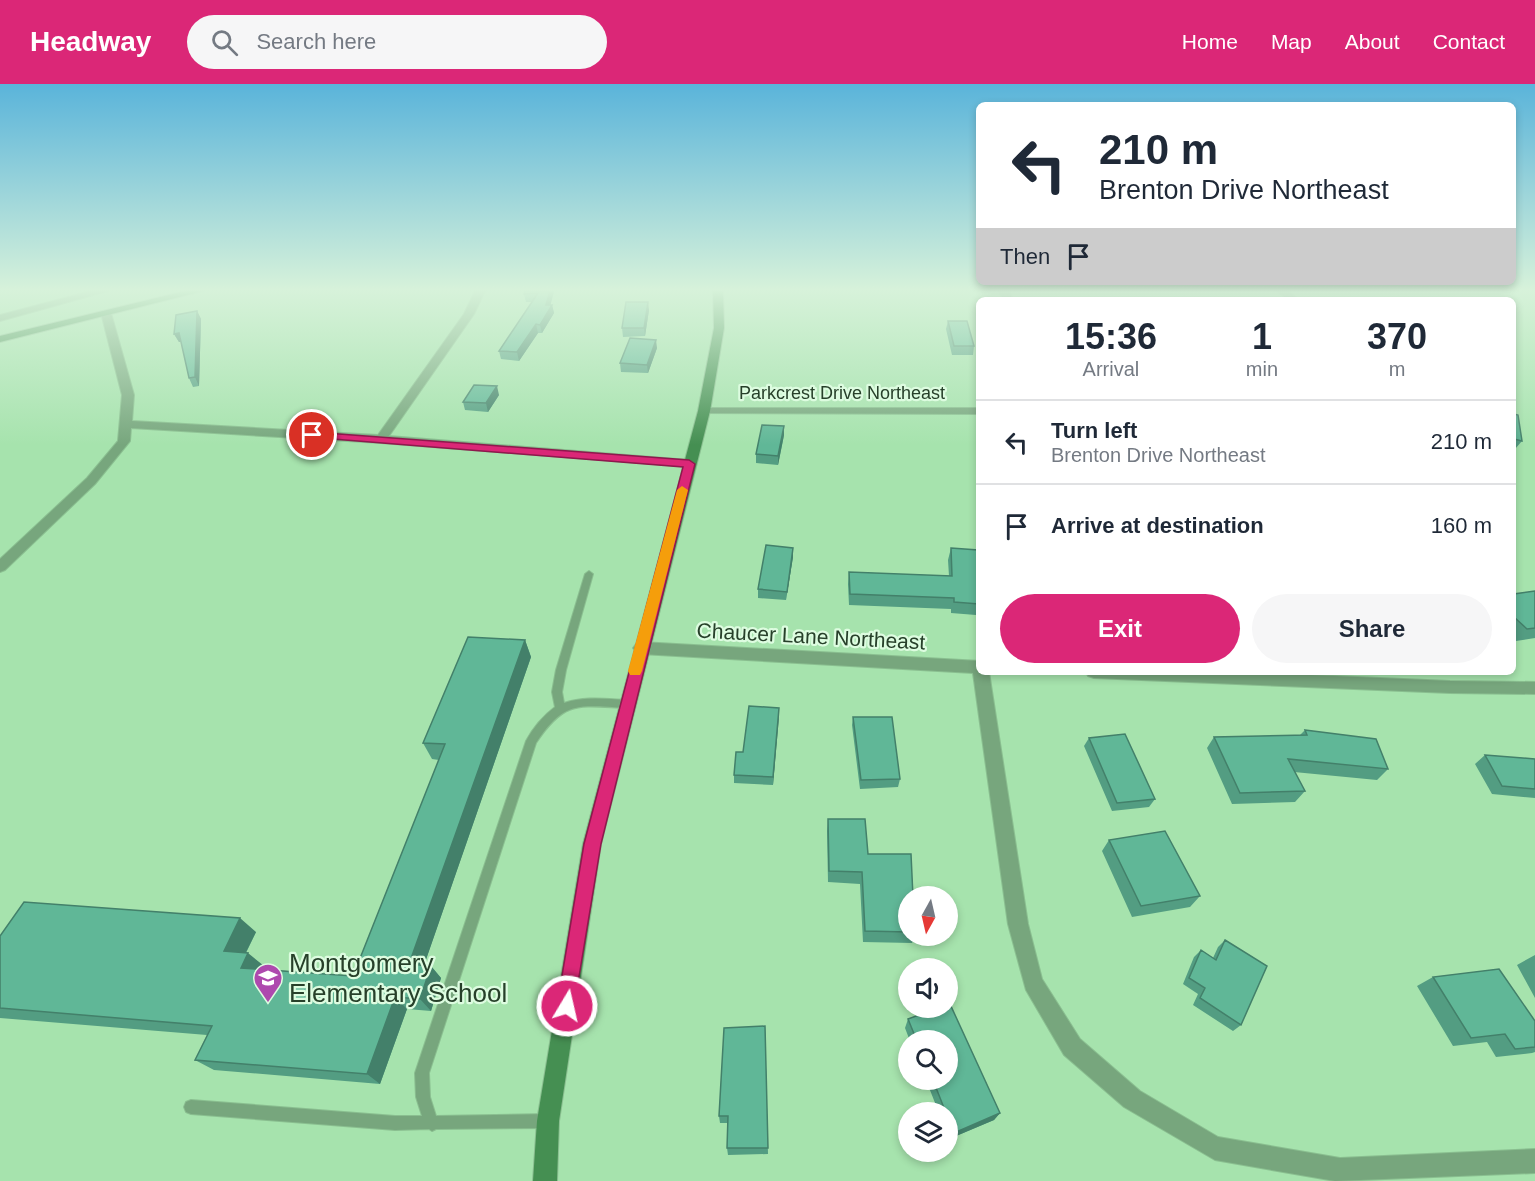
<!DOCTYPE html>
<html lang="en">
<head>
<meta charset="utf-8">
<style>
  body { margin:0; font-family:Arial,sans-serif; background:#f6f6f7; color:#1f2937; height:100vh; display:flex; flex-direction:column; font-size:22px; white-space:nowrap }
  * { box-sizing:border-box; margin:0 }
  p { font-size:20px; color:#747a83 }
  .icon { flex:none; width:33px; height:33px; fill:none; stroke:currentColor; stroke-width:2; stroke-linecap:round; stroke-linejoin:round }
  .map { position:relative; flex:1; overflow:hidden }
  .drawer { position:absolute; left:976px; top:213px; width:540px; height:378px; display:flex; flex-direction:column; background:#fff; border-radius:9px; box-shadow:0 3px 9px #0003 }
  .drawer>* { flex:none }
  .guide { position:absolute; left:976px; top:18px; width:540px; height:183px; border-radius:9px; box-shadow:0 3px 9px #0003; background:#fff; color:#1f2937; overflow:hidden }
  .needle { width:39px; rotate:188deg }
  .controls { position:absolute; left:898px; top:802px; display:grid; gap:12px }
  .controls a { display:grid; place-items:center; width:60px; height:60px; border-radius:50%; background:#fff; box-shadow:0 3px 9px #0003; font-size:30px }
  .pin { position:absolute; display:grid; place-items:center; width:51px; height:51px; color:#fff; margin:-26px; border:3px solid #fff; border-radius:50%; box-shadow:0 2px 6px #0007 }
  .me { position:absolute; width:66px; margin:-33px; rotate:9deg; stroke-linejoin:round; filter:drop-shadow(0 0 4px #0008) }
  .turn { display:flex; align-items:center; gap:21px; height:126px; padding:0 24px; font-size:27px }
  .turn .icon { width:78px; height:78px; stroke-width:2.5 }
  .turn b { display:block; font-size:42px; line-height:51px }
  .then { display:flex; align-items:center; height:57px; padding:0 24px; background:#0003; gap:12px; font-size:22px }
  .eta { display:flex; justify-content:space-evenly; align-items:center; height:102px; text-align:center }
  .eta b { font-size:36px; font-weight:700; line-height:42px }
  .primary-button { display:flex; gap:12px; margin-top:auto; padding:12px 24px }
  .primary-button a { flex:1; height:69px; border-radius:36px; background:#db2777; color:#fff; font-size:24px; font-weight:700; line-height:69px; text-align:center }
  .primary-button a+a { background:#f6f6f7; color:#1f2937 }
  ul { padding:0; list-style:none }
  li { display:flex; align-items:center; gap:18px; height:84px; padding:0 24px; border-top:2px solid #e0e1e3 }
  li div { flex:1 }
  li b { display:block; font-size:22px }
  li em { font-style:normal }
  header { display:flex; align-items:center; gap:36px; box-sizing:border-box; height:84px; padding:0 30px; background:#db2777; color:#fff }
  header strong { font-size:28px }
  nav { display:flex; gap:33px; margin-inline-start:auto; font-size:21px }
  .search { width:420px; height:54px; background:#f6f6f7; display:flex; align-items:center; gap:15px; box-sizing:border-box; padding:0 21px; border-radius:33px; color:#747a83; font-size:22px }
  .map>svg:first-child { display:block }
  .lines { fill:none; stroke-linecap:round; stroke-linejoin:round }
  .lane-casing { stroke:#8abf90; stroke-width:2 }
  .street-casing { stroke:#8abf90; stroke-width:2 }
  .secondary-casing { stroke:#8abf90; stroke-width:2 }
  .lane { fill:#77a67d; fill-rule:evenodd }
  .street { fill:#77a67d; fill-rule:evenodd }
  .secondary { fill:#458f52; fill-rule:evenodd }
  .wall { fill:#539d82 }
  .shaded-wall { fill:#43806a }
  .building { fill:#60b797; stroke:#43806a; stroke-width:1.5 }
  .route { fill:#db2777; stroke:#8e194d; stroke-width:1.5 }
  .slow { fill:#f59e0b }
  .labels { text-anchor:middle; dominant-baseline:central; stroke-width:4.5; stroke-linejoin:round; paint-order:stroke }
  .far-street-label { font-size:18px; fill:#27402a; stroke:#ddfce0 }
  .street-label { font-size:21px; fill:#27402a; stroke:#ddfce0 }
  .near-poi-label { font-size:26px; fill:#27402a; stroke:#ddfce0; text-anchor:start }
</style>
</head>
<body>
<header>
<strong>Headway</strong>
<div class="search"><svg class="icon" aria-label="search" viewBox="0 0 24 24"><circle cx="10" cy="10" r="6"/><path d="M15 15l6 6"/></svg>Search here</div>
<nav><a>Home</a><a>Map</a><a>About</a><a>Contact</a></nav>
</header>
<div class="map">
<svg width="1535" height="1097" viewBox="0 0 1535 1097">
  <rect width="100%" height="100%" fill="#a6e3ad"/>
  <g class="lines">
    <g class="lane-casing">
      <path id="lane" d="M589 487 593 490 566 586 562 608 564 619C584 612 606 615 627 616L630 617 632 620 630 623 627 624C579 622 565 615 536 659L429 989 430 1013 436 1032 548 1030 553 1032 555 1037 553 1042 548 1044 436 1045 432 1047 429 1045 395 1046 191 1030 186 1028 184 1023 186 1018 191 1016 395 1032H422L416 1013 415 989 526 657C533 644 543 632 555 623L552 608 556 586 585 490Z"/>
    </g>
    <g class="street-casing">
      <path id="street" d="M91 207H108L0 237V231Z
        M475 207H485L474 230 389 352 689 376 693 377V383L381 359 131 344 130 357 95 400 5 486 0 488V475L87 394 118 357 122 311 101 229 103 227 111 229 134 311 132 337 378 351 464 230Z
        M999 207H1009L1013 216H1003Z
        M1277 207H1288L1299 216H1288Z
        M704 324H980V330L700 329V325Z
        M641 558 980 577V588H989L1028 840 1042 895 1080 955 1140 1007 1218 1053 1340 1074 1535 1065V1089L1335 1097 1215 1076 1124 1023 1064 971 1026 906 1008 840 973 589 641 570 636 568 633 564 636 560Z
        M1086 588H1240L1450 597 1535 598V610L1450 609 1094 594 1088 592Z"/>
    </g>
    <g class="secondary-casing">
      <path id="secondary" d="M185 207H203L0 258V252Z
        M713 207H723L724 244 710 327 601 760 559 1037 557 1097H533L537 1037 583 760 698 327 714 244Z"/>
    </g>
    <use href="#lane" class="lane"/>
    <use href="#street" class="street"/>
    <use href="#secondary" class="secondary"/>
  </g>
  <path class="wall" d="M554 207 550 221H552L554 229 542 249H538L519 277 501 275 499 267 532 218H526L524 210Z
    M649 226 645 252 623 253 622 244Z
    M197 227 201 235 199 302 193 303 189 294 181 258H179L174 250Z
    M948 237 974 262 973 271H952L946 245Z
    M657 264 648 289 621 288 620 279Z
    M499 311 488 328 465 326 463 318Z
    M784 342V351L778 381 756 379V370Z
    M1514 355 1522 357 1515 365H1514Z
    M793 464V473L786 516 758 514V505Z
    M951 464 980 475V510H978L979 520 976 531 951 529V525L849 521 848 500 849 488 949 492 948 476Z
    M1535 507V554L1516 557 1514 555V510Z
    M525 556 531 573 424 881 431 882 441 894 431 927 407 925 380 1000 214 986 195 976 207 951 0 934V852L256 848 246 869 264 882 262 885 353 892 439 676 432 675 423 659Z
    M779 624 773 701 734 699V691Z
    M853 633 900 695 898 703 860 705 852 641Z
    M1305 646 1388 685 1377 696 1294 688 1305 707 1295 718 1232 720 1207 664 1214 653 1300 651Z
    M1089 654 1155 715 1149 723 1112 727 1084 662Z
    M1485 671 1535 675V714L1492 710 1475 680Z
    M828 735 868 770 909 813V852H915L912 859 863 858 860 800 828 798 827 747Z
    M1109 756 1200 812 1190 823 1132 833 1102 767Z
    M1225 856 1241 941 1233 947 1193 921 1198 910 1183 900 1194 873 1201 866 1213 874 1218 863Z
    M1535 871V914L1517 881Z
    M1433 893 1535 937V968L1532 969 1496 973 1487 958 1453 962 1417 902Z
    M948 920H950L1000 1029 994 1036 949 1055 948 1052V1029H939L926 996H948V957H910L905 944 908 935 938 924H948Z
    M765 942 768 1070 728 1071 727 1064 728 1039H720L719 1032Z"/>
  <path class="shaded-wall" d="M550 207H554L549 227 552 221 554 229 542 249 540 241Z
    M648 218 649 226 645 252 644 244Z
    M197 227 201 235 199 302 195 293Z
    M536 240 538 249 519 277 517 268Z
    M179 249 183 258H179L174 250Z
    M656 256 657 264 648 289 647 281Z
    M497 302 499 311 488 328 486 319Z
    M784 342V351L778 381V372Z
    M793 464V473L786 516 787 508Z
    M525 556 531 573 420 893 409 880Z
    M779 624V633L773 701V693Z
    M240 834 256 848 240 880 224 867Z
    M248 869 264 882 257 897 241 884Z
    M431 882 441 894 431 927 420 915Z
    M395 913 407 925 380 1000 367 990Z
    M1000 1029 994 1036 949 1055 954 1049Z"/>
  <path class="building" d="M525 207H550L546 221H552L540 241 536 240 517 268 499 267 538 209 524 210Z
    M626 218H648L644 244H622Z
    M197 227 195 293 189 294 179 249 174 250 176 231Z
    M948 237H967L974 262H954Z
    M630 254 656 256 647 281 620 279Z
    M474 301 497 302 486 319 463 318Z
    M1514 330 1518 331 1522 357 1514 355Z
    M762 341 784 342 778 372 756 370Z
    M766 461 793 464 787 508 758 505Z
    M951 464 978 466 979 474 980 475V499H977L979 520 954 518V514L850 510 849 488 952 492Z
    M1535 507V544L1527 545 1514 533V510Z
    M468 553 525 556 409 880 431 882 420 915 395 913 367 990 195 976 212 942 0 924V852L24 818 240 834 224 867 248 869 241 884 353 892 445 660 423 659Z
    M749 622 779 624 773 693 734 691 736 668H743Z
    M853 633H892L900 695 861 696Z
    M1305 646 1376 655 1388 685 1288 675 1305 707 1240 709 1214 653 1307 651Z
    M1125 650 1155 715 1117 719 1089 654Z
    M1485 671 1535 675V705L1502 702Z
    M828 735H865L868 770H911L913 813H909V848L865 847 862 788 829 787Z
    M1165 747 1200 812 1141 822 1109 756Z
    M1225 856 1267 882 1241 941 1200 914 1205 904 1189 894 1201 866 1216 876Z
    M1499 885 1535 937V963L1515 965 1505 950 1471 954 1433 893Z
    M948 920H950L1000 1029 954 1049 948 1033V1029H946L933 996H948V957H917L908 935 938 924H948Z
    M765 942 768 1064H727L728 1032H719L724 944Z"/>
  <linearGradient id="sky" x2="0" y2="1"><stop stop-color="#5ab4da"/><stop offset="0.57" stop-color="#d7f2da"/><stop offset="1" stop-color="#d7f2da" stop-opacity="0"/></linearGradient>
  <rect width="1535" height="361" fill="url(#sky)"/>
  <path class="route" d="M312 348 689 376 695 380 601 760 573 929 567 931 560 929 557 922 584 760 683 383 308 353 306 351Z"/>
  <path class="slow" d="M682 402 688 406 642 587 640 591H630L628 587 677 406Z"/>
  <defs>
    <g id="school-pin" transform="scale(1.5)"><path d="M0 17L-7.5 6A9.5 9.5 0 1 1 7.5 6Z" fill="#ae49ae" stroke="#ddfce0"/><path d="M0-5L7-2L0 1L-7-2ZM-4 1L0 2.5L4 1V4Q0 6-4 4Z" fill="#fff"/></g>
  </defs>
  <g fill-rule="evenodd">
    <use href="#school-pin" x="268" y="894"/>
  </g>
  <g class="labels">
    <g class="far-street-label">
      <text x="842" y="309">Parkcrest Drive Northeast</text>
    </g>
    <g class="street-label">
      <text transform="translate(811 552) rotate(3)">Chaucer Lane Northeast</text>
    </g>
    <g class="near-poi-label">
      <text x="289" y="879">Montgomery<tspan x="289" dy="30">Elementary School</tspan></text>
    </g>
  </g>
</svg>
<div class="controls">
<a><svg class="needle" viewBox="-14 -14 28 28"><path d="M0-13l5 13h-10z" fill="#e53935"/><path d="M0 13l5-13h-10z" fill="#747a83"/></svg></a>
<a><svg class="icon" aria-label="sound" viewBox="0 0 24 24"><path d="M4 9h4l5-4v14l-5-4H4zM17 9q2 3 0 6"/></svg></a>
<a><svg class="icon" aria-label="search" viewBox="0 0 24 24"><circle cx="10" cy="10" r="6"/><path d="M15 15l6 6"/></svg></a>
<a><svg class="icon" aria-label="layers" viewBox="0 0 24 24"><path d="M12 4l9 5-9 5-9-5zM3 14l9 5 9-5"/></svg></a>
</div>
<div class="pin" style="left:312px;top:351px;background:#d93025"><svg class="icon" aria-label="arrive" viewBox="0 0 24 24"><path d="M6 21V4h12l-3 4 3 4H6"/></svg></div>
<svg class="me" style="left:567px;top:922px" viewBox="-20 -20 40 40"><circle r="17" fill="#db2777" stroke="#fff" stroke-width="3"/><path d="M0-11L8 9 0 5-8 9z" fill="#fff"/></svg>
<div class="guide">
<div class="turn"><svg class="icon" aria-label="left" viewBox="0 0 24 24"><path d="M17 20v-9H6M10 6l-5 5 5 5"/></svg><div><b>210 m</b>Brenton Drive Northeast</div></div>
<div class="then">Then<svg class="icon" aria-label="arrive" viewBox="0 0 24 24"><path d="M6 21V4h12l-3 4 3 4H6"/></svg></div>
</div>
<section class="drawer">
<div class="eta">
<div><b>15:36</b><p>Arrival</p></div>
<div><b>1</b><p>min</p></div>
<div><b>370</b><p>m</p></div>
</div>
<ul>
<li><svg class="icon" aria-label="left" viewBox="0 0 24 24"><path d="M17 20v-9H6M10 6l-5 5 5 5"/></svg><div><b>Turn left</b><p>Brenton Drive Northeast</p></div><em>210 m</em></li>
<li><svg class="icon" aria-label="arrive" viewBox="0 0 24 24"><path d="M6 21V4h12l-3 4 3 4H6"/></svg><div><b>Arrive at destination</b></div><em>160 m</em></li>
</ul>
<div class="primary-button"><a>Exit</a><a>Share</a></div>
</section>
</div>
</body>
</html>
